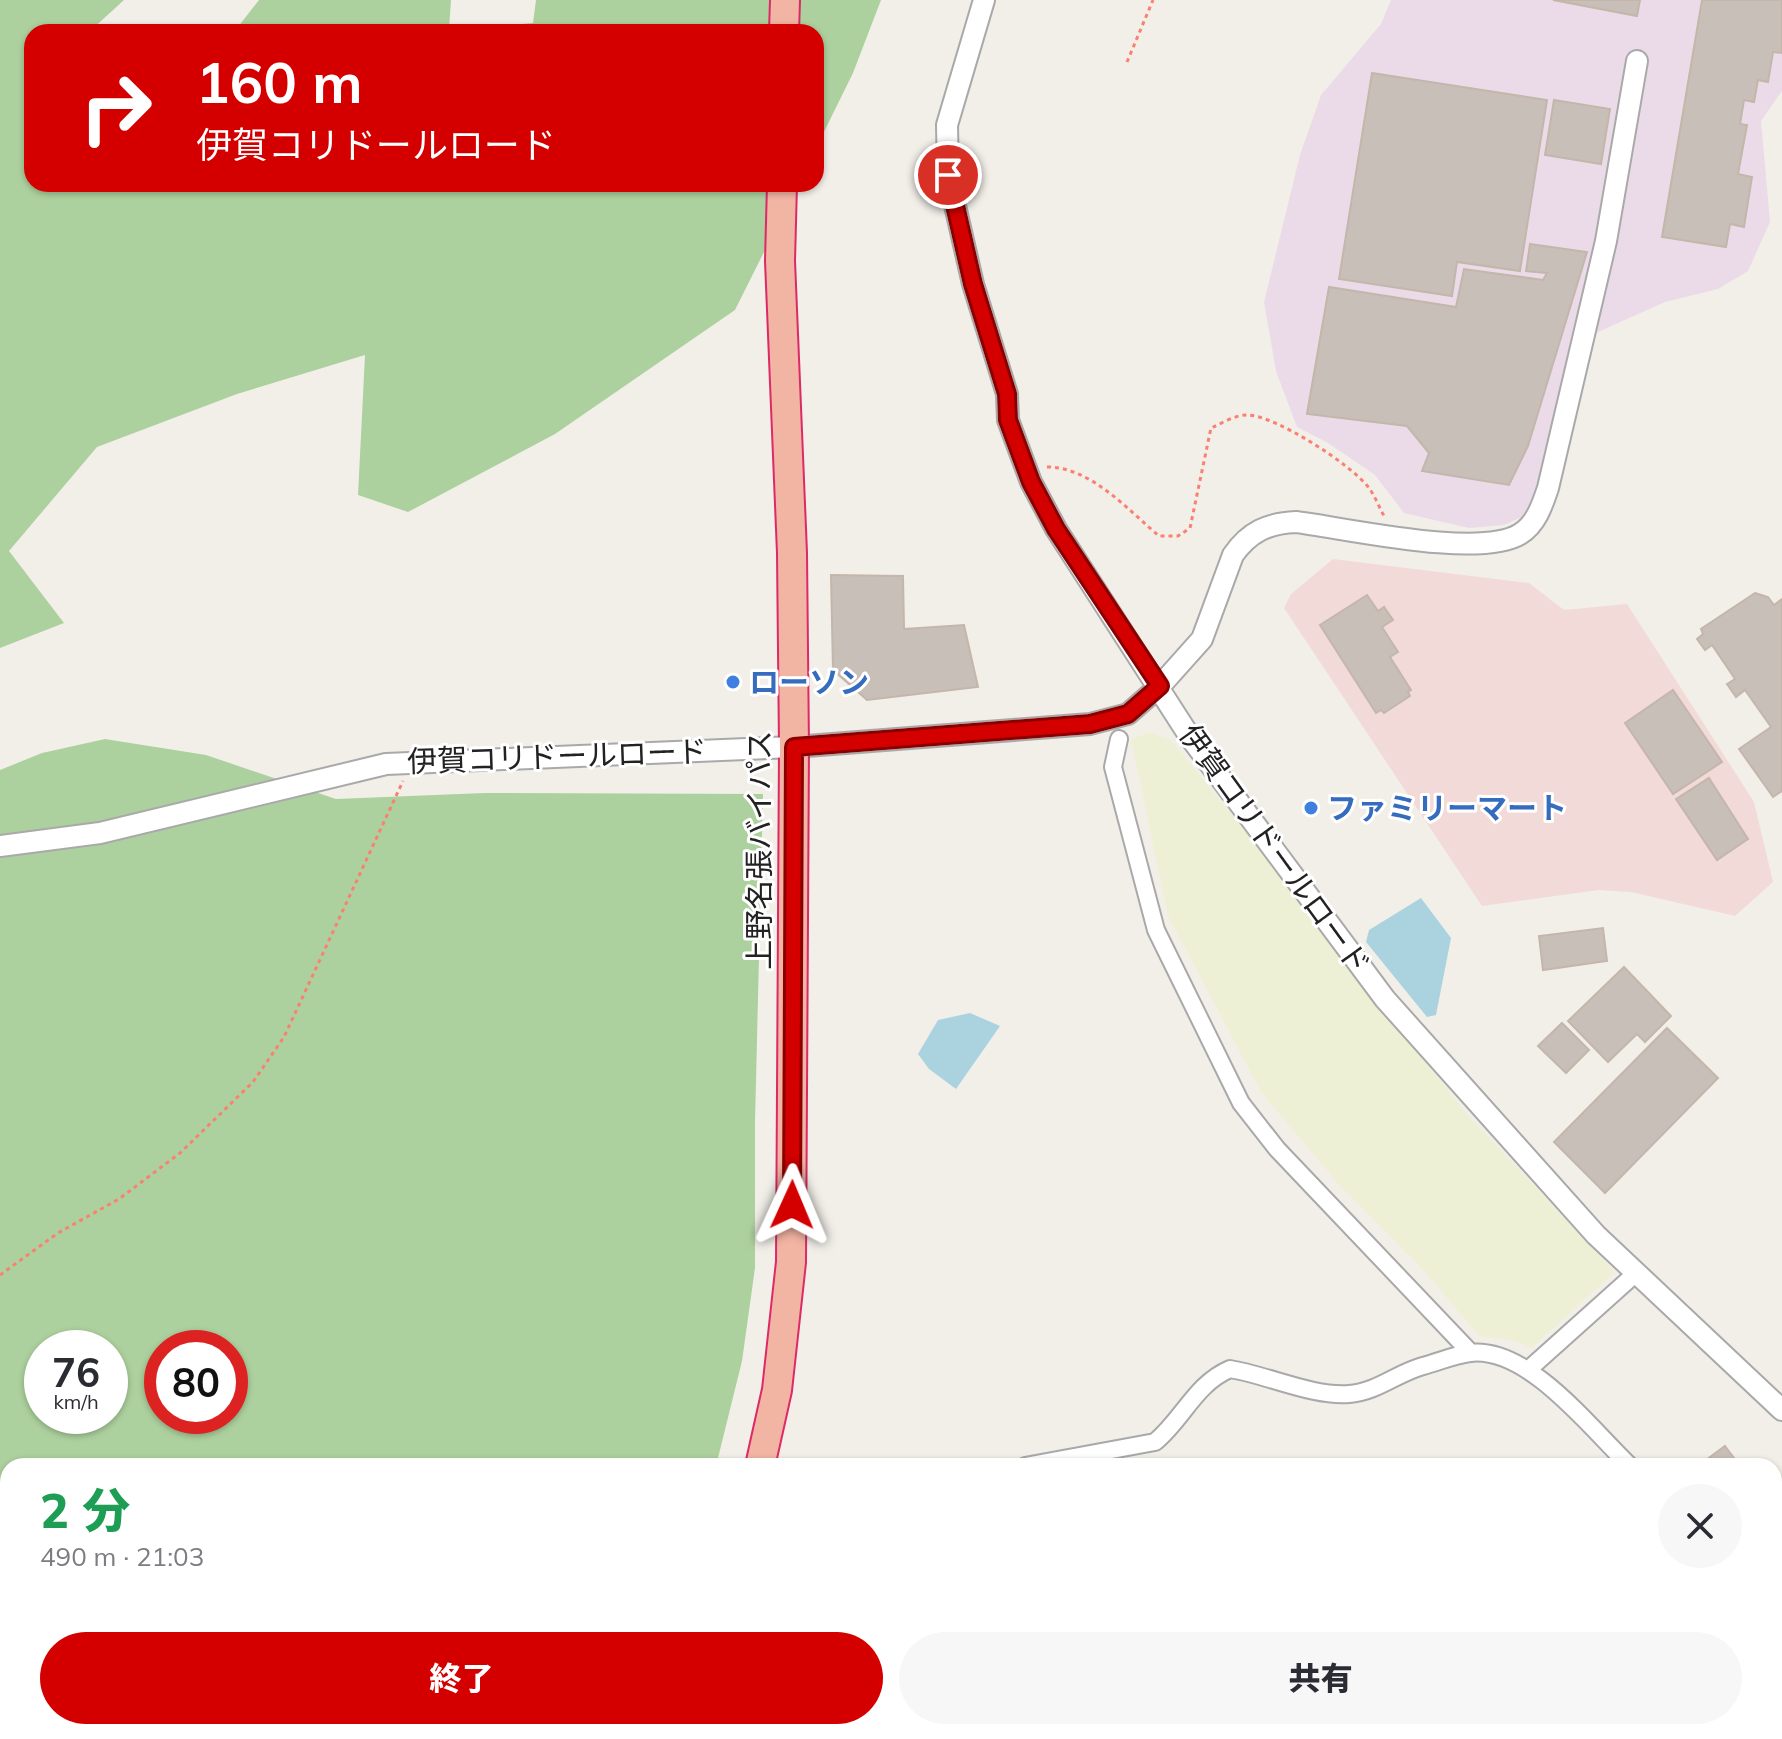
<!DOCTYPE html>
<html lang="ja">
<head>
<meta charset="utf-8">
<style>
  body { margin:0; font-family:Mulish,"Noto Sans JP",sans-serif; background:#f7f7f7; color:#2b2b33; height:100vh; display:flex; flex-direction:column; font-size:30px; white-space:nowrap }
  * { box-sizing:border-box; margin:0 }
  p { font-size:26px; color:#7c7c81 }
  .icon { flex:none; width:44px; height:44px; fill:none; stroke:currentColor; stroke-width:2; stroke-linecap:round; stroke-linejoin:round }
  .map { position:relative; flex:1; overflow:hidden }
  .details { position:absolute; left:0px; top:1458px; width:1782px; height:282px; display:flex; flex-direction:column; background:#fff; border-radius:24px 24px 0 0; box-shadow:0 2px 6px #0004 }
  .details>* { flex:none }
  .banner { position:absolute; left:24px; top:24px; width:800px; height:168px; border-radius:24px; box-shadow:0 2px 6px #0004; background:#d40000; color:#fff; overflow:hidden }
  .speed { position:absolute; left:24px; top:1330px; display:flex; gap:16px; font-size:40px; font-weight:700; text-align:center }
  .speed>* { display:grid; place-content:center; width:104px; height:104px; border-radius:50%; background:#fff; box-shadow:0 2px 6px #0004; line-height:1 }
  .speed small { font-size:20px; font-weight:400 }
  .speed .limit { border:12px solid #d22; background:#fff; color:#111 }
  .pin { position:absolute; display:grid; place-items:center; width:68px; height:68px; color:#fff; margin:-34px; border:4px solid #fff; border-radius:50%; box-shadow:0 2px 8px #0007 }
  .me { position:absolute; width:88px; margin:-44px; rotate:1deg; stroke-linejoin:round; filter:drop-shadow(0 0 6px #0008) }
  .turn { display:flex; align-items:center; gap:28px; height:168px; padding:0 40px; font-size:36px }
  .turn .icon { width:104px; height:104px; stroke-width:2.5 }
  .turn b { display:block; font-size:56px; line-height:68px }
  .round { display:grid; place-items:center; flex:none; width:84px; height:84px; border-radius:42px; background:#f7f7f7 }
  .headline { display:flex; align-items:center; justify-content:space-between; height:136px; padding:0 40px }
  h1 { font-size:48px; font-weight:800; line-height:60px; color:#1e9e55 }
  .primary-button { display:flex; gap:16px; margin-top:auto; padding:16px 40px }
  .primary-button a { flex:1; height:92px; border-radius:48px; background:#d40000; color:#fff; font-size:32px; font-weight:800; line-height:92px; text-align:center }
  .primary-button a+a { background:#f7f7f7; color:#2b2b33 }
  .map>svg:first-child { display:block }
  .commercial { fill:#f2dad9 }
  .industrial { fill:#ebdbe8 }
  .farmland { fill:#eef0d5 }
  .forest { fill:#add19e; fill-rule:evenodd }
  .water { fill:#aad3df }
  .building { fill:#c7bfb8; stroke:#c4b6ab; stroke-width:2 }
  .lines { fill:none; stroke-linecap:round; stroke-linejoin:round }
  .minor-casing { stroke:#a9a9a9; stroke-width:20 }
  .tertiary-casing { stroke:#a9a9a9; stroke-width:24 }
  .trunk-casing { stroke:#dc2a67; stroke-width:32 }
  .path { stroke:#fa8072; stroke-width:3; stroke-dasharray:4 4; stroke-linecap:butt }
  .minor { stroke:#fff; stroke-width:16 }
  .tertiary { stroke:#fff; stroke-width:20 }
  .trunk { stroke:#f2b4a3; stroke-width:28 }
  .route-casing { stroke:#8a0000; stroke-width:20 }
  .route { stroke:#d40000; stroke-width:14 }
  .shop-dot { fill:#3f7fe0; stroke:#fff; stroke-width:3 }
  .labels { text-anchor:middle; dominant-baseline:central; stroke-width:6; stroke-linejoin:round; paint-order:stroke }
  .shop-label { font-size:30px; font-weight:bold; fill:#366cbe; stroke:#fff; text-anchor:start }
  .street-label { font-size:30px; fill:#222; stroke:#fff }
</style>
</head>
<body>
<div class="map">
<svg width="1782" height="1739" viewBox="0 0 1782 1739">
  <rect width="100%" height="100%" fill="#f2efe9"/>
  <path class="commercial" d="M1333 559 1529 583 1564 610 1627 604 1754 802 1773 882 1735 916 1631 892 1599 890 1482 906 1284 608 1291 594Z"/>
  <path class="industrial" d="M1391 0H1782V91L1761 121 1770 222 1748 271 1718 289 1665 302 1578 341 1544 492 1524 516 1504 525 1469 528 1404 513 1375 475 1328 443 1297 427 1276 371 1264 302 1300 155 1321 95 1381 24Z"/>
  <path class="farmland" d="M1148 732 1171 740 1307 907 1464 1111 1615 1272 1532 1348 1512 1340 1479 1336 1425 1272 1341 1187 1261 1092 1168 916 1131 740Z"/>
  <path class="forest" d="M0 0H124L89 32H32V184H798L735 310 555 434 408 512 358 495 365 355 237 394 97 447 9 551 64 623 0 648Z
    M259 0H451L449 30 533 23 536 0H881L853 73 816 148V32H234Z
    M105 739 206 755 336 799 484 793 763 794 755 1122V1268L742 1361 716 1466H8V1732H615L612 1739H0V770L42 753ZM42 1348H110V1416H42ZM162 1348H230V1416H162Z"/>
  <path class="water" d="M1421 898 1451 938 1436 1015 1427 1017 1366 942 1369 930Z
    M970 1013 1000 1026 956 1089 929 1069 918 1054 938 1020Z"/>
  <path class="building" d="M1553 0H1640L1637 16Z
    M1702 0H1782V53L1773 52 1768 82 1758 80 1754 102 1744 100 1740 124 1747 125 1738 174 1752 177 1744 227 1730 224 1726 247 1662 237Z
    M1372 73 1547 100 1520 271 1457 262 1452 296 1339 279Z
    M1554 100 1610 109 1601 164 1545 155Z
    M1530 244 1587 252 1528 446 1509 485 1422 471 1429 453 1407 426 1307 414 1329 287 1456 307 1464 269 1543 280 1547 273 1526 271Z
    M831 575 903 576 904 629 964 625 978 687 867 700 833 670Z
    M1755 593 1768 597 1774 605 1782 599V791L1773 797 1739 749 1771 727 1745 690 1736 697 1727 684 1735 679 1712 645 1705 650 1697 639 1703 634 1701 629Z
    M1367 595 1378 611 1384 607 1393 620 1382 627 1398 652 1390 657 1411 690 1408 692 1410 696 1384 713 1381 710 1376 713 1320 625Z
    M1673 690 1722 762 1673 794 1625 723Z
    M1709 778 1748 839 1717 860 1676 799Z
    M1603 928 1607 961 1543 970 1539 936Z
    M1624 967 1671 1016 1645 1042 1637 1034 1608 1062 1568 1021Z
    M1562 1023 1589 1050 1566 1073 1538 1046Z
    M1667 1028 1718 1078 1605 1193 1554 1142Z
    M1725 1446 1740 1466H1698Z"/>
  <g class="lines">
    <g class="minor-casing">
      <path id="minor" d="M1119 739 1113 767 1156 930 1241 1103 1277 1149 1471 1353
        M1529 1369 1635 1274
        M1025 1466 1155 1442C1183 1419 1195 1384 1230 1369 1267 1375 1313 1397 1349 1394 1377 1392 1397 1373 1423 1366 1438 1362 1454 1355 1470 1353 1528 1346 1591 1429 1630 1466
        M1774 1682 1782 1693
        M872 1732 875 1739
        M1761 1732 1766 1739"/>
    </g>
    <g class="tertiary-casing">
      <path id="tertiary" d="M984 0 947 125 948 175 973 284 1007 394 1008 420 1031 482 1056 529 1190 737 1385 999 1596 1235 1782 1410
        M0 846 100 833 386 764 794 747 1090 724 1128 714 1160 686 1202 639 1233 555C1249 532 1268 523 1296 522 1345 528 1480 559 1520 534 1536 524 1542 506 1548 488L1606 241 1637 61"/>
    </g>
    <g class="trunk-casing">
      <path id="trunk" d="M784 32 785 0
        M760 1466 777 1390 791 1262 794 747 792 553 780 261 782 184
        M660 1739 662 1732"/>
    </g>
    <path class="path" d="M1127 62 1153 0
      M1047 467C1091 467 1128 510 1159 536H1178L1190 528 1211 428C1222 423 1235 415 1247 415 1275 415 1352 465 1369 488 1375 496 1379 507 1384 516
      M0 1275 58 1233 119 1199 180 1153 253 1082 284 1037 403 781"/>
    <use href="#minor" class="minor"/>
    <use href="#tertiary" class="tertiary"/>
    <use href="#trunk" class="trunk"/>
  </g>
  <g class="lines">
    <g class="route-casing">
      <path id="route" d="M792 1205 794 747 1090 724 1128 714 1160 686 1056 529 1031 482 1008 420 1007 394 973 284 948 175"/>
    </g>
    <use href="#route" class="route"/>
  </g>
  <g class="shop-dot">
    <circle cx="733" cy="682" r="8"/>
    <circle cx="1311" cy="808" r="8"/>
  </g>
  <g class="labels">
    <g class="shop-label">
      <text x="749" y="682">ローソン</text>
      <text x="1327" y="808">ファミリーマート</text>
    </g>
    <g class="street-label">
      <text transform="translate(557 756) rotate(-2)">伊賀コリドールロード</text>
      <text transform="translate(1275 849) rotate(54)">伊賀コリドールロード</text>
      <text transform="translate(759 850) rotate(-90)">上野名張バイパス</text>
    </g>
  </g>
</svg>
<div class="speed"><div>76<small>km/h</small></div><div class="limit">80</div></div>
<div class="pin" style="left:948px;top:175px;background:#d93025"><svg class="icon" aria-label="arrive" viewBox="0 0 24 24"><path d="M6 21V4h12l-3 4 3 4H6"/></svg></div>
<svg class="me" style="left:792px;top:1205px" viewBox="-20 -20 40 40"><path d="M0-17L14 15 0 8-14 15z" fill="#d40000" stroke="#fff" stroke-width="4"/></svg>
<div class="banner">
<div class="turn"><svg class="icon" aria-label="right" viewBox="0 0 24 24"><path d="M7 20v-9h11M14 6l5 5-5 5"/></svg><div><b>160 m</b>伊賀コリドールロード</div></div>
</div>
<section class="details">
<div class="headline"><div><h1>2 分</h1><p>490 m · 21:03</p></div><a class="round"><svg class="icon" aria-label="close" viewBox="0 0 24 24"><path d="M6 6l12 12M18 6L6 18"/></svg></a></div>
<div class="primary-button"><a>終了</a><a>共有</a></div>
</section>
</div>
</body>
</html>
